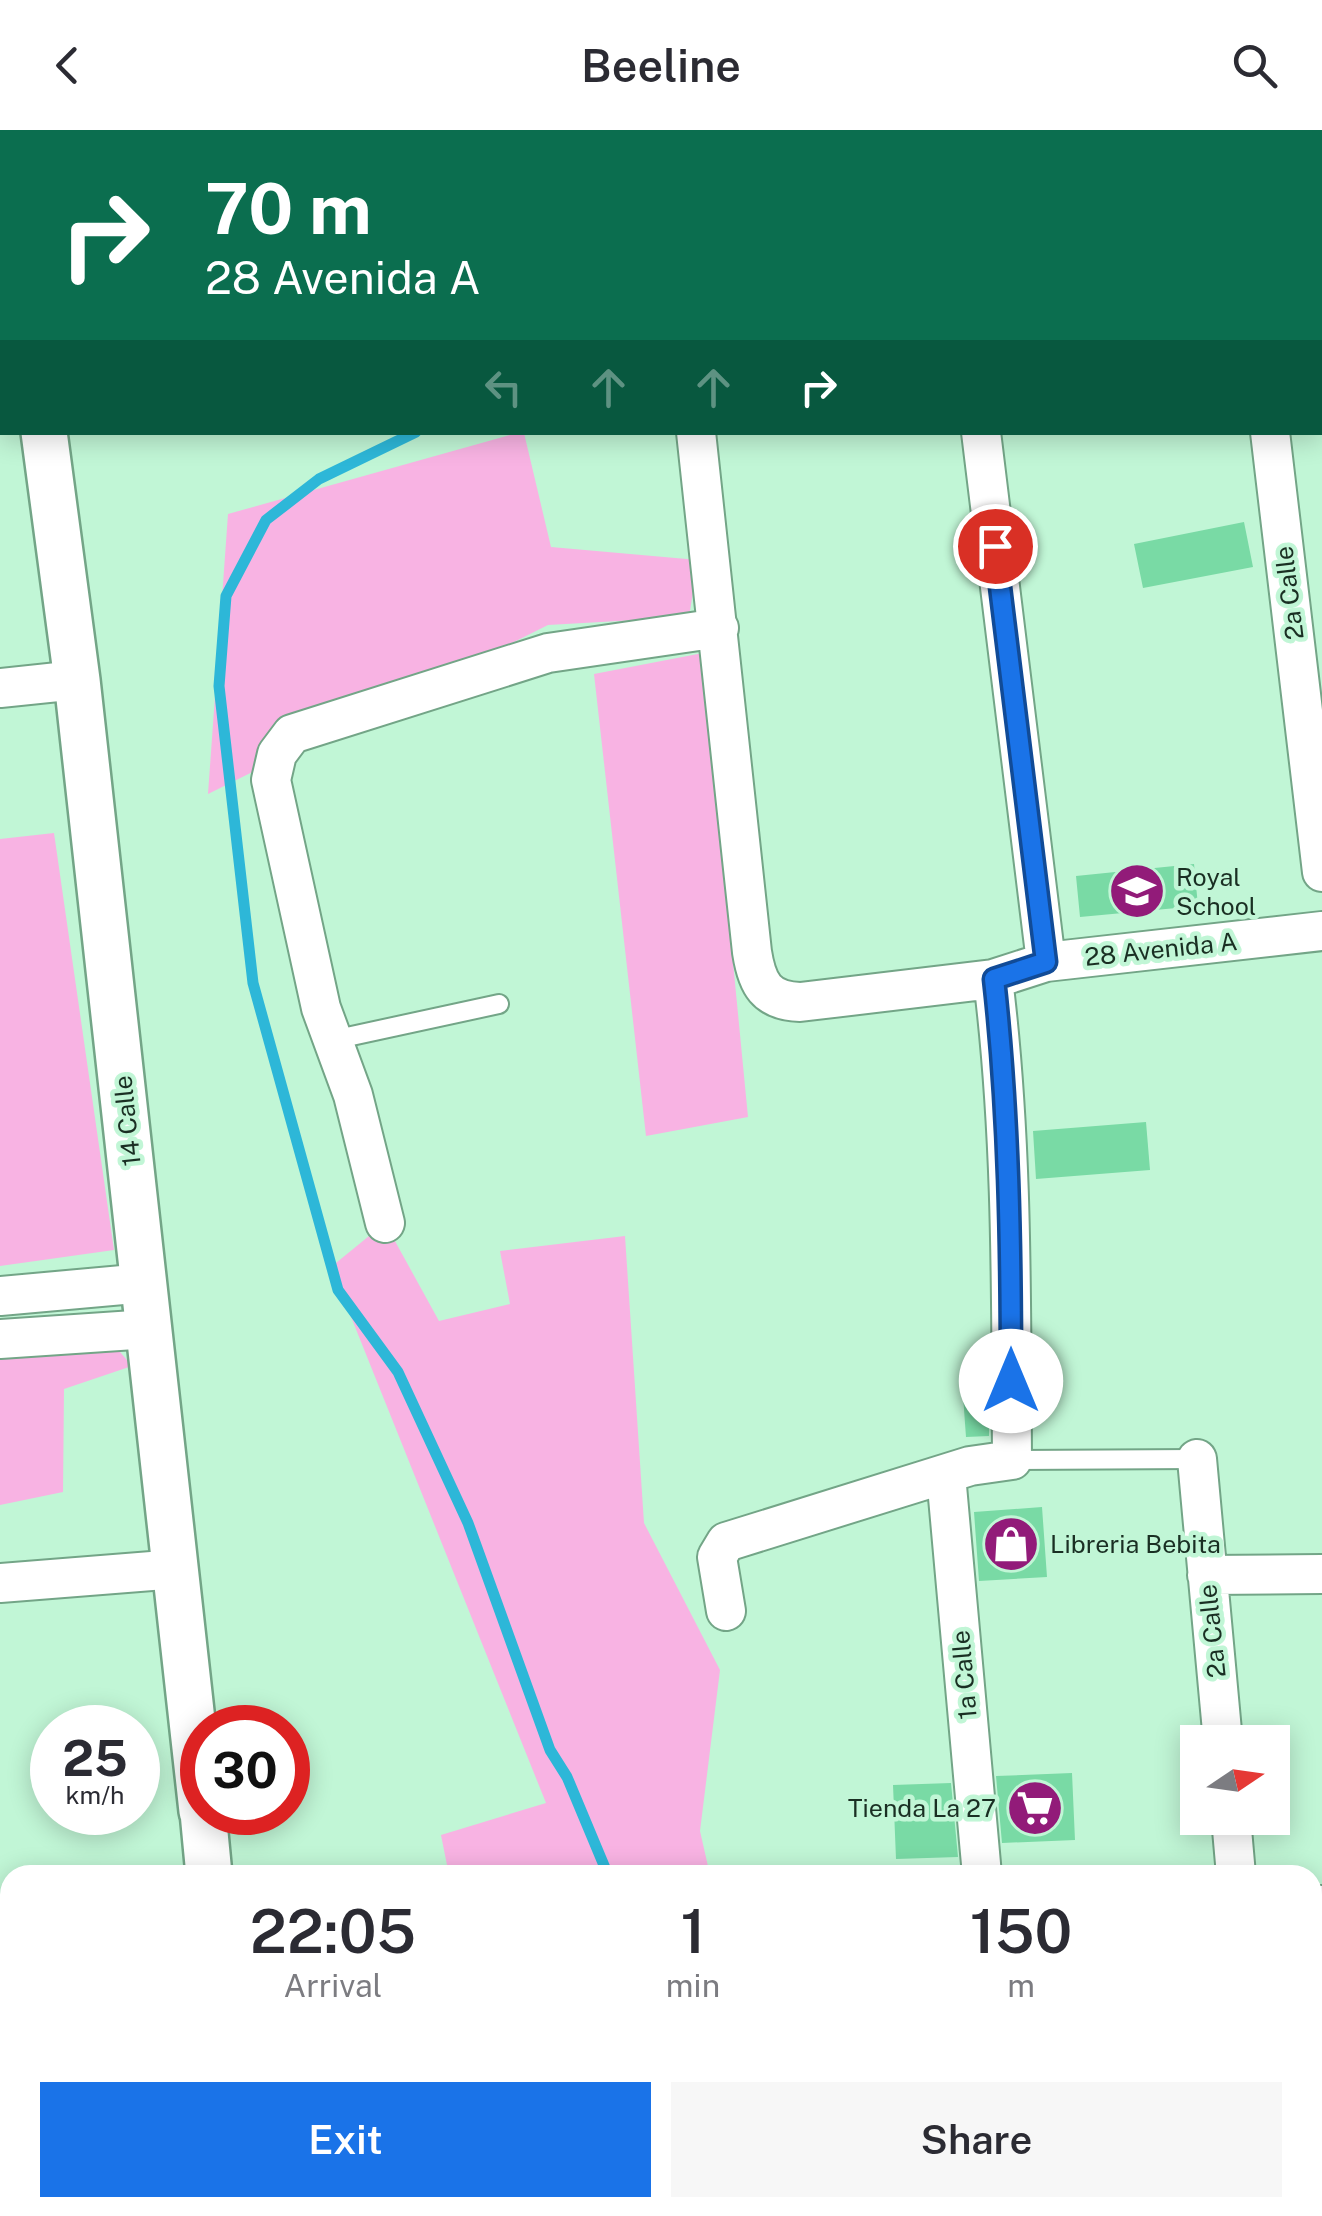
<!DOCTYPE html>
<html lang="en">
<head>
<meta charset="utf-8">
<style>
  body { margin:0; font-family:"Public Sans",sans-serif; background:#f7f7f7; color:#2b2b33; height:100vh; display:flex; flex-direction:column; font-size:38px; white-space:nowrap }
  * { box-sizing:border-box; margin:0 }
  p { font-size:32px; color:#7c7c81 }
  .icon { flex:none; width:55px; height:55px; fill:none; stroke:currentColor; stroke-width:2; stroke-linecap:round; stroke-linejoin:round }
  .map { position:relative; flex:1; overflow:hidden }
  .sheet { position:absolute; left:0px; top:1735px; width:1322px; height:352px; display:flex; flex-direction:column; background:#fff; border-radius:30px 30px 0 0; box-shadow:0 5px 25px #0003 }
  .sheet>* { flex:none }
  .banner { position:absolute; left:0px; top:0px; width:1322px; height:305px; box-shadow:0 5px 25px #0003; background:#0b6e4f; color:#fff; overflow:hidden }
  .needle { width:65px; rotate:77deg }
  .controls { position:absolute; left:1180px; top:1595px; display:grid; gap:20px }
  .controls a { display:grid; place-items:center; width:110px; height:110px; border-radius:0px; background:#fff; box-shadow:0 5px 25px #0003; font-size:50px }
  .speed { position:absolute; left:30px; top:1575px; display:flex; gap:20px; font-size:50px; font-weight:700; text-align:center }
  .speed>* { display:grid; place-content:center; width:130px; height:130px; border-radius:50%; background:#fff; box-shadow:0 5px 25px #0003; line-height:1 }
  .speed small { font-size:25px; font-weight:400 }
  .speed .limit { border:15px solid #d22; background:#fff; color:#111 }
  .pin { position:absolute; display:grid; place-items:center; width:85px; height:85px; color:#fff; margin:-42px; border:5px solid #fff; border-radius:50%; box-shadow:0 2px 10px #0007 }
  .me { position:absolute; width:110px; margin:-55px; rotate:0deg; stroke-linejoin:round; filter:drop-shadow(0 0 8px #0008) }
  .turn { display:flex; align-items:center; gap:35px; height:210px; padding:0 40px; font-size:45px }
  .turn .icon { width:130px; height:130px; stroke-width:2.5 }
  .turn b { display:block; font-size:70px; line-height:85px }
  .lanes { display:flex; align-items:center; height:95px; padding:0 40px; background:#0003; justify-content:center; gap:50px; direction:ltr }
  .lanes .off { opacity:.35 }
  .eta { display:flex; justify-content:space-evenly; align-items:center; height:170px; text-align:center }
  .eta b { font-size:60px; font-weight:600; line-height:70px }
  .button { display:flex; gap:20px; margin-top:auto; padding:20px 40px }
  .button a { flex:1; height:115px; border-radius:0px; background:#1a73e8; color:#fff; font-size:40px; font-weight:600; line-height:115px; text-align:center }
  .button a+a { background:#f7f7f7; color:#2b2b33 }
  header { display:flex; justify-content:space-between; align-items:center; height:130px; padding:0 40px; background:#fff; font-size:45px; font-weight:600 }
  .map>svg:first-child { display:block }
  .green { fill:#f8b3e3 }
  .lines { fill:none; stroke-linecap:round; stroke-linejoin:round }
  .stream { stroke:#2db7d8; stroke-width:11 }
  .building { fill:#79daa5 }
  .service-casing { stroke:#73a587; stroke-width:22 }
  .minor-casing { stroke:#73a587; stroke-width:42 }
  .tertiary-casing { stroke:#73a587; stroke-width:50 }
  .service { stroke:#fff; stroke-width:18 }
  .minor { stroke:#fff; stroke-width:38 }
  .tertiary { stroke:#fff; stroke-width:45 }
  .route-casing { stroke:#114b97; stroke-width:25 }
  .route { stroke:#1a73e8; stroke-width:18 }
  .labels { text-anchor:middle; dominant-baseline:central; stroke-width:9; stroke-linejoin:round; paint-order:stroke }
  .street-label { font-size:25px; fill:#1a2f23; stroke:#c1f6d6 }
  .poi-label { font-size:25px; fill:#1a2f23; stroke:#c1f6d6; text-anchor:start }
</style>
</head>
<body>
<header><svg class="icon" aria-label="back" viewBox="0 0 24 24"><path d="M15 5l-7 7 7 7"/></svg>Beeline<svg class="icon" aria-label="search" viewBox="0 0 24 24"><circle cx="10" cy="10" r="6"/><path d="M15 15l6 6"/></svg></header>
<div class="map">
<svg width="1322" height="2086" viewBox="0 0 1322 2086">
  <rect width="100%" height="100%" fill="#c1f6d6"/>
  <path class="green" d="M517 303H524L551 417 698 430 689 487 548 495 208 664 228 384Z
    M703 523 748 987 646 1006 594 544Z
    M54 703 114 1120 0 1136V709Z
    M385 1093 439 1191 510 1174 500 1121 625 1106 644 1393 720 1540 700 1701 710 1745H449L441 1705 546 1673 331 1137Z
    M103 1202 132 1236 64 1259 63 1362 0 1375V1222Z
    M684 2078H790L792 2086H685Z"/>
  <g class="lines">
    <path class="stream" d="M808 2 810 0
      M416 302 319 349 266 390 226 466 219 556 253 853 338 1160 398 1242 468 1393 550 1620 567 1647 608 1745
      M727 2078 729 2086"/>
  </g>
  <path class="building" d="M1244 392 1253 437 1143 458 1134 414Z
    M1194 734 1198 776 1080 787 1076 746Z
    M1146 992 1150 1040 1036 1049 1033 1001Z
    M989 1250V1306L966 1307 962 1252Z
    M1042 1377 1047 1447 979 1451 974 1382Z
    M1072 1643 1075 1710 1002 1713 996 1646Z
    M951 1653 958 1727 896 1729 893 1655Z"/>
  <g class="lines">
    <g class="service-casing">
      <path id="service" d="M333 910 499 874
        M1012 1330 1197 1329
        M807 2078 808 2086"/>
    </g>
    <g class="minor-casing">
      <path id="minor" d="M947 0V2
        M1320 161H1322
        M0 265H2
        M696 302 752 822C757 854 766 871 800 872L993 849 1046 832 1322 801
        M981 302 1046 832
        M1270 302 1322 742
        M0 558 77 550
        M385 1093 353 965 321 878 271 650 277 624 292 604 548 523 719 498
        M0 1166 145 1153
        M0 1209 149 1199
        M1197 1329 1223 1612
        M946 1345 982 1745
        M1207 1445 1322 1444
        M0 1453 177 1439
        M726 1481 717 1427 726 1412 970 1336 1012 1330C1011 1169 1013 1010 993 849
        M1231 1688 1236 1745
        M1312 1775H1322
        M1011 2078 1012 2086
        M1275 2078 1276 2086"/>
    </g>
    <g class="tertiary-casing">
      <path id="tertiary" d="M46 2V0
        M104 2 105 0
        M44 302 77 550 202 1681
        M203 1682 209 1745
        M244 2078 245 2086"/>
    </g>
    <use href="#service" class="service"/>
    <use href="#minor" class="minor"/>
    <use href="#tertiary" class="tertiary"/>
  </g>
  <g class="lines">
    <g class="route-casing">
      <path id="route" d="M995 416 1046 832 994 849C1009 983 1011 1116 1011 1251"/>
    </g>
    <use href="#route" class="route"/>
  </g>
  <defs>
    <g id="school-disc" transform="scale(2.875)"><circle r="9.5" fill="#921b79" stroke="#c1f6d6"/><path d="M0-5L7-2L0 1L-7-2ZM-4 1L0 2.5L4 1V4Q0 6-4 4Z" fill="#fff"/></g>
    <g id="shop-disc" transform="scale(2.875)"><circle r="9.5" fill="#921b79" stroke="#c1f6d6"/><path d="M-5-2.5h2.3a2.7 3.5 0 0 1 5.4 0H5L5.5 6h-11ZM-1.5-2.5h3a1.5 2.3 0 0 0-3 0Z" fill="#fff"/></g>
    <g id="supermarket-disc" transform="scale(2.875)"><circle r="9.5" fill="#921b79" stroke="#c1f6d6"/><path d="M-6-5.5h2.5l.6 2H6L4.5 2H-2.5L-4.4-4H-6ZM-1.5 3.2a1.3 1.3 0 1 0 .1 0ZM3 3.2a1.3 1.3 0 1 0 .1 0Z" fill="#fff"/></g>
  </defs>
  <g fill-rule="evenodd">
    <use href="#school-disc" x="1137" y="761"/>
    <use href="#shop-disc" x="1011" y="1414"/>
    <use href="#supermarket-disc" x="1035" y="1678"/>
  </g>
  <g class="labels">
    <g class="street-label">
      <text transform="translate(1289 463) rotate(-97)">2a Calle</text>
      <text transform="translate(1161 819) rotate(-6)">28 Avenida A</text>
      <text transform="translate(127 991) rotate(-96)">14 Calle</text>
      <text transform="translate(1212 1501) rotate(-96)">2a Calle</text>
      <text transform="translate(964 1545) rotate(-95)">1a Calle</text>
    </g>
    <g class="poi-label">
      <text x="1176" y="747">Royal<tspan x="1176" dy="29">School</tspan></text>
      <text x="1050" y="1414">Libreria Bebita</text>
      <text x="996" y="1678" text-anchor="end">Tienda La 27</text>
    </g>
  </g>
</svg>
<div class="controls">
<a><svg class="needle" viewBox="-14 -14 28 28"><path d="M0-13l5 13h-10z" fill="#e53935"/><path d="M0 13l5-13h-10z" fill="#7c7c81"/></svg></a>
</div>
<div class="speed"><div>25<small>km/h</small></div><div class="limit">30</div></div>
<div class="pin" style="left:995px;top:416px;background:#d93025"><svg class="icon" aria-label="arrive" viewBox="0 0 24 24"><path d="M6 21V4h12l-3 4 3 4H6"/></svg></div>
<svg class="me" style="left:1011px;top:1251px" viewBox="-20 -20 40 40"><circle r="19" fill="#fff"/><path d="M0-13L10 11 0 6-10 11z" fill="#1a73e8"/></svg>
<div class="banner">
<div class="turn"><svg class="icon" aria-label="right" viewBox="0 0 24 24"><path d="M7 20v-9h11M14 6l5 5-5 5"/></svg><div><b>70 m</b>28 Avenida A</div></div>
<div class="lanes"><svg class="icon off" aria-label="left" viewBox="0 0 24 24"><path d="M17 20v-9H6M10 6l-5 5 5 5"/></svg><svg class="icon off" aria-label="ahead" viewBox="0 0 24 24"><path d="M12 20V5M6 11l6-6 6 6"/></svg><svg class="icon off" aria-label="ahead" viewBox="0 0 24 24"><path d="M12 20V5M6 11l6-6 6 6"/></svg><svg class="icon" aria-label="right" viewBox="0 0 24 24"><path d="M7 20v-9h11M14 6l5 5-5 5"/></svg></div>
</div>
<section class="sheet">
<div class="eta">
<div><b>22:05</b><p>Arrival</p></div>
<div><b>1</b><p>min</p></div>
<div><b>150</b><p>m</p></div>
</div>
<div class="button"><a>Exit</a><a>Share</a></div>
</section>
</div>
</body>
</html>
